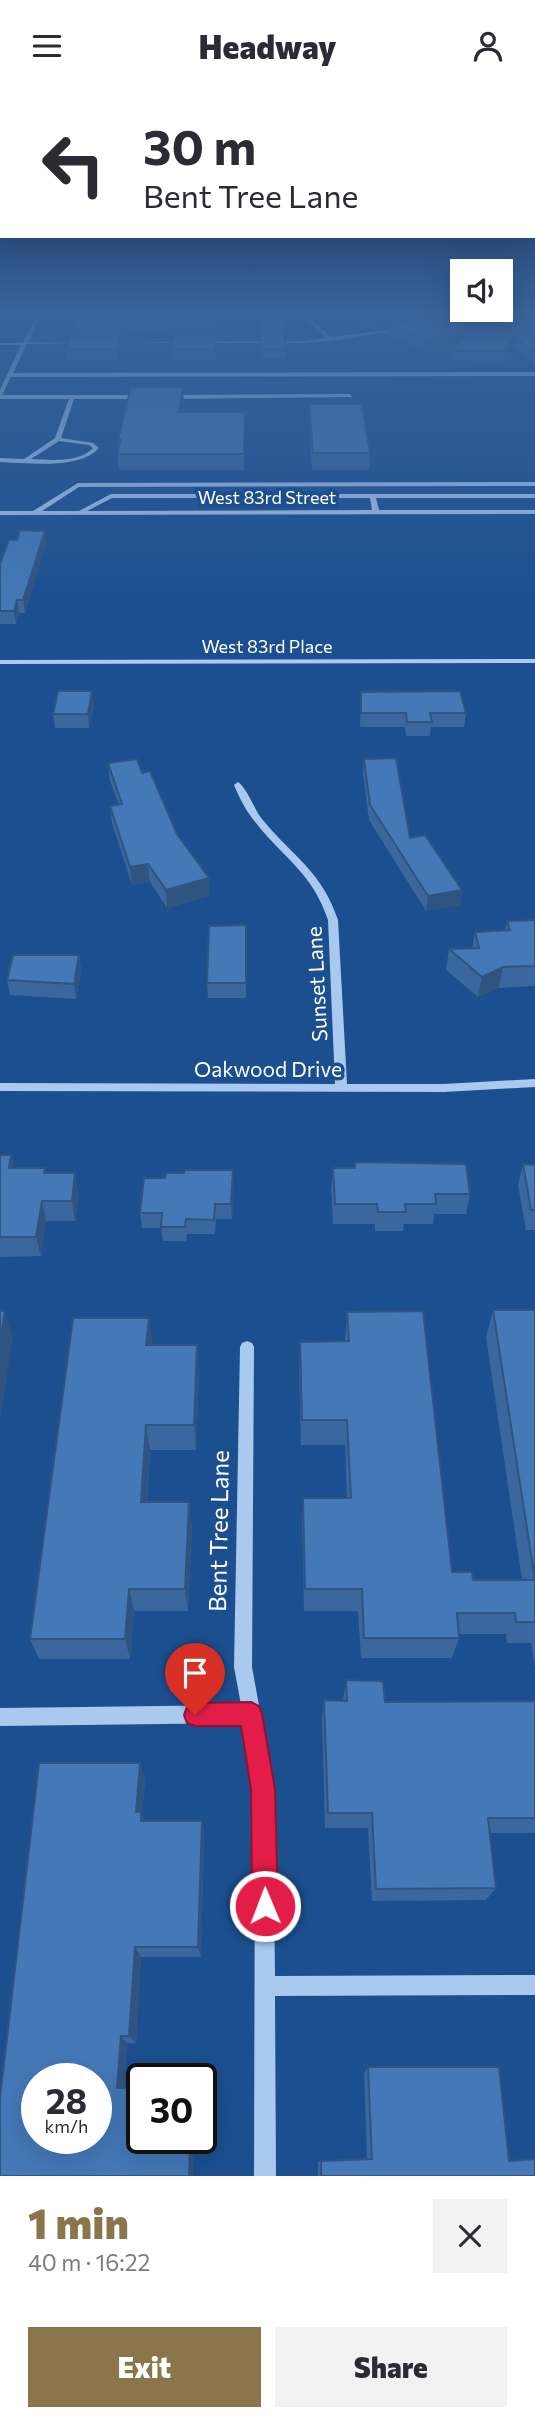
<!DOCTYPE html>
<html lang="en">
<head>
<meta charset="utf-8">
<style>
  body { margin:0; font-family:Commissioner,sans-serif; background:#f2f2f3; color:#2b2b33; height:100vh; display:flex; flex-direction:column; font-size:26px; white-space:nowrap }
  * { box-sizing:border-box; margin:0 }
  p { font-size:23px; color:#7c7c81 }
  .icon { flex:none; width:38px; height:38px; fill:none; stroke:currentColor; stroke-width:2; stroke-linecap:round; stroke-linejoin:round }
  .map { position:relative; height:2085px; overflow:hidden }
  .details { display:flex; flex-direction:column; background:#fff; flex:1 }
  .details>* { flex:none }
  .banner { position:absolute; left:0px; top:0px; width:536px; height:147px; box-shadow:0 7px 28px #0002; background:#fff; color:#2b2b33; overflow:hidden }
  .fabs { position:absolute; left:450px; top:168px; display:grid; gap:14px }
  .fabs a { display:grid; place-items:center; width:63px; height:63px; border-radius:0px; background:#fff; box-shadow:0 7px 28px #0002; font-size:35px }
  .speed { position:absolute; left:21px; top:1972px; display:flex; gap:14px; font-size:35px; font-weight:700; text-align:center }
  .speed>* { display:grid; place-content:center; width:91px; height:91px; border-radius:50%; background:#fff; box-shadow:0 7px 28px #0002; line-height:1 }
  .speed small { font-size:18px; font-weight:400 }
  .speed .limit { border:4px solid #111; border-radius:10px; background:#fff; color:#111 }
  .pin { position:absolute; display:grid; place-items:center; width:60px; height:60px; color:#fff; margin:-72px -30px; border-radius:50% 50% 50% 0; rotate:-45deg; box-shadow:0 0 7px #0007 }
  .pin .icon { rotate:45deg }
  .me { position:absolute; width:77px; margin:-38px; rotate:359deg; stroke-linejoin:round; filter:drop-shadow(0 0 5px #0008) }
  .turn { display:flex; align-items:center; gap:24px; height:147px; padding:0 28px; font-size:32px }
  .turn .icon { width:91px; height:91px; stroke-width:2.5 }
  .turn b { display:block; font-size:49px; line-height:60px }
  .round { display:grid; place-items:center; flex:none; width:74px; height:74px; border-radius:0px; background:#f2f2f3 }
  .headline { display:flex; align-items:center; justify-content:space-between; height:119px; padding:0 28px }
  h1 { font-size:42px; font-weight:800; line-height:52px; color:#8a764a }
  .cta { display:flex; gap:14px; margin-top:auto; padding:14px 28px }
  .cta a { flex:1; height:80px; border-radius:0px; background:#8a764a; color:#fff; font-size:28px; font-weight:800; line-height:80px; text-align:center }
  .cta a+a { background:#f2f2f3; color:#2b2b33 }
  header { display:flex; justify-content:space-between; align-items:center; height:91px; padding:0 28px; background:#fff; font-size:32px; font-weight:800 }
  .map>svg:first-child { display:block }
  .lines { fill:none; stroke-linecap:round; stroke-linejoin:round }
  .minor { fill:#a9c9ee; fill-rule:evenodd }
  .wall { fill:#3a679d; fill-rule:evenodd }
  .shaded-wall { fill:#305480 }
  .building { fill:#4478b7; stroke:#305480; stroke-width:2; fill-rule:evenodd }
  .route { fill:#e11d48; stroke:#92132f; stroke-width:2 }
  .labels { text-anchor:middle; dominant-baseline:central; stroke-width:7; stroke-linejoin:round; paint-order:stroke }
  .far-street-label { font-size:18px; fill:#fff; stroke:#1b4f8f }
  .street-label { font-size:21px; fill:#fff; stroke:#1b4f8f }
  .near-street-label { font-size:24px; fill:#fff; stroke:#1b4f8f }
</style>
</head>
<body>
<header><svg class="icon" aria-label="menu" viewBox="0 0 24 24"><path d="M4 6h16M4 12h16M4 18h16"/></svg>Headway<svg class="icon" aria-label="person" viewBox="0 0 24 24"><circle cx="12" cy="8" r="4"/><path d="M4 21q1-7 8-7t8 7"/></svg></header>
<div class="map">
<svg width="535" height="2085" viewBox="0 0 535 2085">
  <rect width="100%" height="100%" fill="#1b4f8f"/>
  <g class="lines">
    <path class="minor" d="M37 223H41L28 251 87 252 27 253 13 282 535 281V285L11 286 2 304H146L149 306 146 308H74L61 347 93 352 99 357C79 379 28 372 0 371V367L24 368 55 347 69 308H0V299L21 254H0V252H23ZM59 350 89 354 93 357C79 372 50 369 31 368Z
      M304 225H308L331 246 403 237 405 238 332 250 305 252H105L305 250 327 247Z
      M350 303 352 306 167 308 164 306 167 304Z
      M535 391V395L79 396 42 420H79L111 403H535V407H376L379 419H535V423L0 424V420H33L78 392ZM112 407H370L372 419 87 420Z
      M535 568V572L0 573V569Z
      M238 691C247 697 254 718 262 728 293 766 321 779 338 829L347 993H444L535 988V996L444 1001 0 1000V992L335 993 328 829C312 781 285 769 256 732 246 720 240 708 234 694Z
      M247 1250 252 1252 254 1256 252 1576 271 1680 273 1710 275 1885 535 1884V1904L275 1905 276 2085H254L255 1710 253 1680 244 1632 0 1635V1617L241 1614 234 1576 240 1256 242 1252Z"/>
  </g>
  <path class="wall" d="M221 223 218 247H217L215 269H172L171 258 176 243H125L124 248H121L122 255 118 269H67L66 258 75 245 74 238Z
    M284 223 285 268H260L261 237Z
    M333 223H535V272H533L513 255 502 270 451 269 452 259 456 254 422 258 386 244 387 238 375 240ZM477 223V228L469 224Z
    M184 311 182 321H245L244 379H119L117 363 119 358 118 349Z
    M309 313 370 362 369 379H312L309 328Z
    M45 440 46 452 25 522H19L16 533H0V473L17 449Z
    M92 600 94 614 89 637H55L53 623Z
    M361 601 466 622 464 636H431L430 645H406L405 636H360Z
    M364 668 410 747 462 799 460 814 426 820 369 729 363 682Z
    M108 672 142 682 177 743 209 787V805L167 817 150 791 132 794 112 732 110 715 119 714 110 690Z
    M535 829V895L499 897 478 906 446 879 449 858H472L475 841 505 839 507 830Z
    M246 834V907H208L207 892Z
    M79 864 81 879 76 908 10 904 7 889Z
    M0 1064H11L14 1077H45L46 1082 79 1102 75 1130H46L41 1165 0 1166Z
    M355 1071 470 1103 466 1123H434L433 1133H404L403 1140H375V1133H333L331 1097 333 1077H354Z
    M523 1073 535 1074V1139H526L518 1094Z
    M165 1087 234 1094 232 1128H216L215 1143H187L186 1150H163L161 1137H142L140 1122Z
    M493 1219H535V1577L531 1552H507L506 1543H459V1547L452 1567H361L358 1520H304L302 1431 303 1407H347L345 1354H301L299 1277 300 1251 345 1250 347 1221 452 1481 473 1489H522L486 1246Z
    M153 1254H197L199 1281 196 1359H150L147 1411 192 1435 188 1520H134L130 1568H39L30 1548Z
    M346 1589 385 1611 535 1610V1742H490L496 1797 486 1809 372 1810 368 1737H325L322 1628 324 1609 343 1610Z
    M140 1672 145 1689 142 1725 144 1730H202L204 1745 201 1866H141L136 1952H127L124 1997 194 2048 193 2085H0Z
    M368 1976 509 2070 535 2085H318V2071L321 2070 367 2068 364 1982Z"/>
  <path class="shaded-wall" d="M219 223H221L218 247V237Z
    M418 223H477L394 237 387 234V238L375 240 376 230Z
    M124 233 125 243 124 248 123 238Z
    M465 243 463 254 422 258 423 248Z
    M217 244V254L215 269V258Z
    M121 245 122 255 118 269 117 258Z
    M514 245 513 255 502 270 504 260Z
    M183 296 184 311 180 337 179 321Z
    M45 440 46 452 25 522 23 509Z
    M17 509 19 522 16 533 14 520Z
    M92 600 94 614 89 637 88 623Z
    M148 773 150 791 132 794 130 776Z
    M209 787V805L167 817 166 799Z
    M462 799 460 814 426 820 428 805Z
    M79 864 81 879 76 908 74 893Z
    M503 876 499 897 478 906 482 886Z
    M11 1064 16 1085 9 1077Z
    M233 1079 234 1094 232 1128 231 1113Z
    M75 1082 79 1102 75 1130 72 1110Z
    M42 1110 46 1130 41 1165 36 1146Z
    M5 1220 13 1247 0 1328V1251Z
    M149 1227 153 1253 150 1281 146 1254Z
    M197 1254 199 1281 196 1359 194 1334Z
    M146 1334 150 1359 145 1435 141 1411Z
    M189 1411 192 1435 188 1520 185 1498Z
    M129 1498 134 1520 130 1568 125 1548Z
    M140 1672 145 1689 142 1725 146 1736V1745L136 1721Z
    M202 1730 204 1745 201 1866 198 1856Z
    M135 1856 141 1866 136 1952 129 1945Z
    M121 1945 127 1952 124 2002 117 1997Z
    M190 2048H194L193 2085H189Z"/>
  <path class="building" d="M80 223H219L218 237H176L177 233H124L123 238H74Z
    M261 223H284L285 237H261Z
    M358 223H418L376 230Z
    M458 223H467L504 243H510L511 238 484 223H535V262L514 245 504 260 452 259 465 243 423 248 387 234Z
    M260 243H285V258H260Z
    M174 244H217L215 258H171Z
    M71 245H121L117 258H66Z
    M131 296H183L179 321H245L244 363H117L121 349H118Z
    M309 313H362L370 362H313Z
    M20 439 45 440 23 509H17L14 520H0V473L9 449H17Z
    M58 600H92L88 623H53Z
    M460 600 466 622H430L432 631H407L406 622H361V601Z
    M396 667 410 747 425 744 462 799 428 805 370 714 364 668Z
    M137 668 142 682 150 680 177 743 209 787 166 799 148 773 130 776 110 715 122 713 108 672Z
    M535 829V875L503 876 482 886 449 858 479 857 475 841 510 839 507 830Z
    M246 834V892H207L209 835Z
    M13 864H79L74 893 7 889Z
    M0 1064H11L9 1077H45L44 1082H75L72 1110H42L36 1146H0Z
    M355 1071 466 1073 470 1103H435L436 1113H405L406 1121H378L377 1113H335L333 1077H355Z
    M523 1073 535 1074V1119H531Z
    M185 1079H233L231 1113H215L214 1129 186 1128 185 1136H161L162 1122H140L144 1087H165L166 1082H184Z
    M493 1219H535V1531H516L515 1522H457L459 1547H364L362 1498H305L303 1407H351L347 1329H302L300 1251 349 1250 347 1221 423 1220 452 1481H472L473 1489H535Z
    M0 1220H5L0 1251Z
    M73 1227H149L146 1254H197L194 1334H146L141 1411H189L185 1498H129L125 1548H30Z
    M346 1589 383 1590 385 1611 535 1610V1727H488L496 1797 376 1798 372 1722H328L324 1609 347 1610Z
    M39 1672H140L136 1721H141V1730H202L198 1856H135L129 1945H121L117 1997H142V2048H190L189 2085H0V2007ZM37 1988H96V2048H37Z
    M368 1976H499L509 2070 535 2068V2085H321V2070L372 2068Z"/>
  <linearGradient id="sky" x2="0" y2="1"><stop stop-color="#0f2b4f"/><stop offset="0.43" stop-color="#39639b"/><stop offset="1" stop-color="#39639b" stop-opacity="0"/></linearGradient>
  <rect width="535" height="515" fill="url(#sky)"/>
  <path class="route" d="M251 1611 259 1615 262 1623 275 1698 278 1815 274 1824 265 1828 256 1824 252 1815 251 1698 241 1635H195L187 1632 184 1624 187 1616 195 1612Z"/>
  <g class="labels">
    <g class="far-street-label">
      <text x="267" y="406">West 83rd Street</text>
      <text x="267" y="555">West 83rd Place</text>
    </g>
    <g class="street-label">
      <text transform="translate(316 893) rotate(-93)">Sunset Lane</text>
      <text x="268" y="977">Oakwood Drive</text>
    </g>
    <g class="near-street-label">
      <text transform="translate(218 1440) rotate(-89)">Bent Tree Lane</text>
    </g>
  </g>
</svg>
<div class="fabs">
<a><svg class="icon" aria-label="sound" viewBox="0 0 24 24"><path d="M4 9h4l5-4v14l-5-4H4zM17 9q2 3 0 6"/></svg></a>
</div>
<div class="speed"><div>28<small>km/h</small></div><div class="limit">30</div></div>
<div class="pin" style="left:195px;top:1624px;background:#d93025"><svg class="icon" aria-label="arrive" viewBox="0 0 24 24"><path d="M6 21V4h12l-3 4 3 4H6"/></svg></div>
<svg class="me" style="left:265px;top:1815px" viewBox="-20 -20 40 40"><circle r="17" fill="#e11d48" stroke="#fff" stroke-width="3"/><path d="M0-11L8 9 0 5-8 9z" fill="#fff"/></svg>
<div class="banner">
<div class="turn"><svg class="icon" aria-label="left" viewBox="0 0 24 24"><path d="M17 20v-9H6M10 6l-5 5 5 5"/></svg><div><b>30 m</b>Bent Tree Lane</div></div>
</div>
</div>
<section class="details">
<div class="headline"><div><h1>1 min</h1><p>40 m · 16:22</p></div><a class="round"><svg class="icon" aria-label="close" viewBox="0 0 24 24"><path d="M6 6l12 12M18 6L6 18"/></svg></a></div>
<div class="cta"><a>Exit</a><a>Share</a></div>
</section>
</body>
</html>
